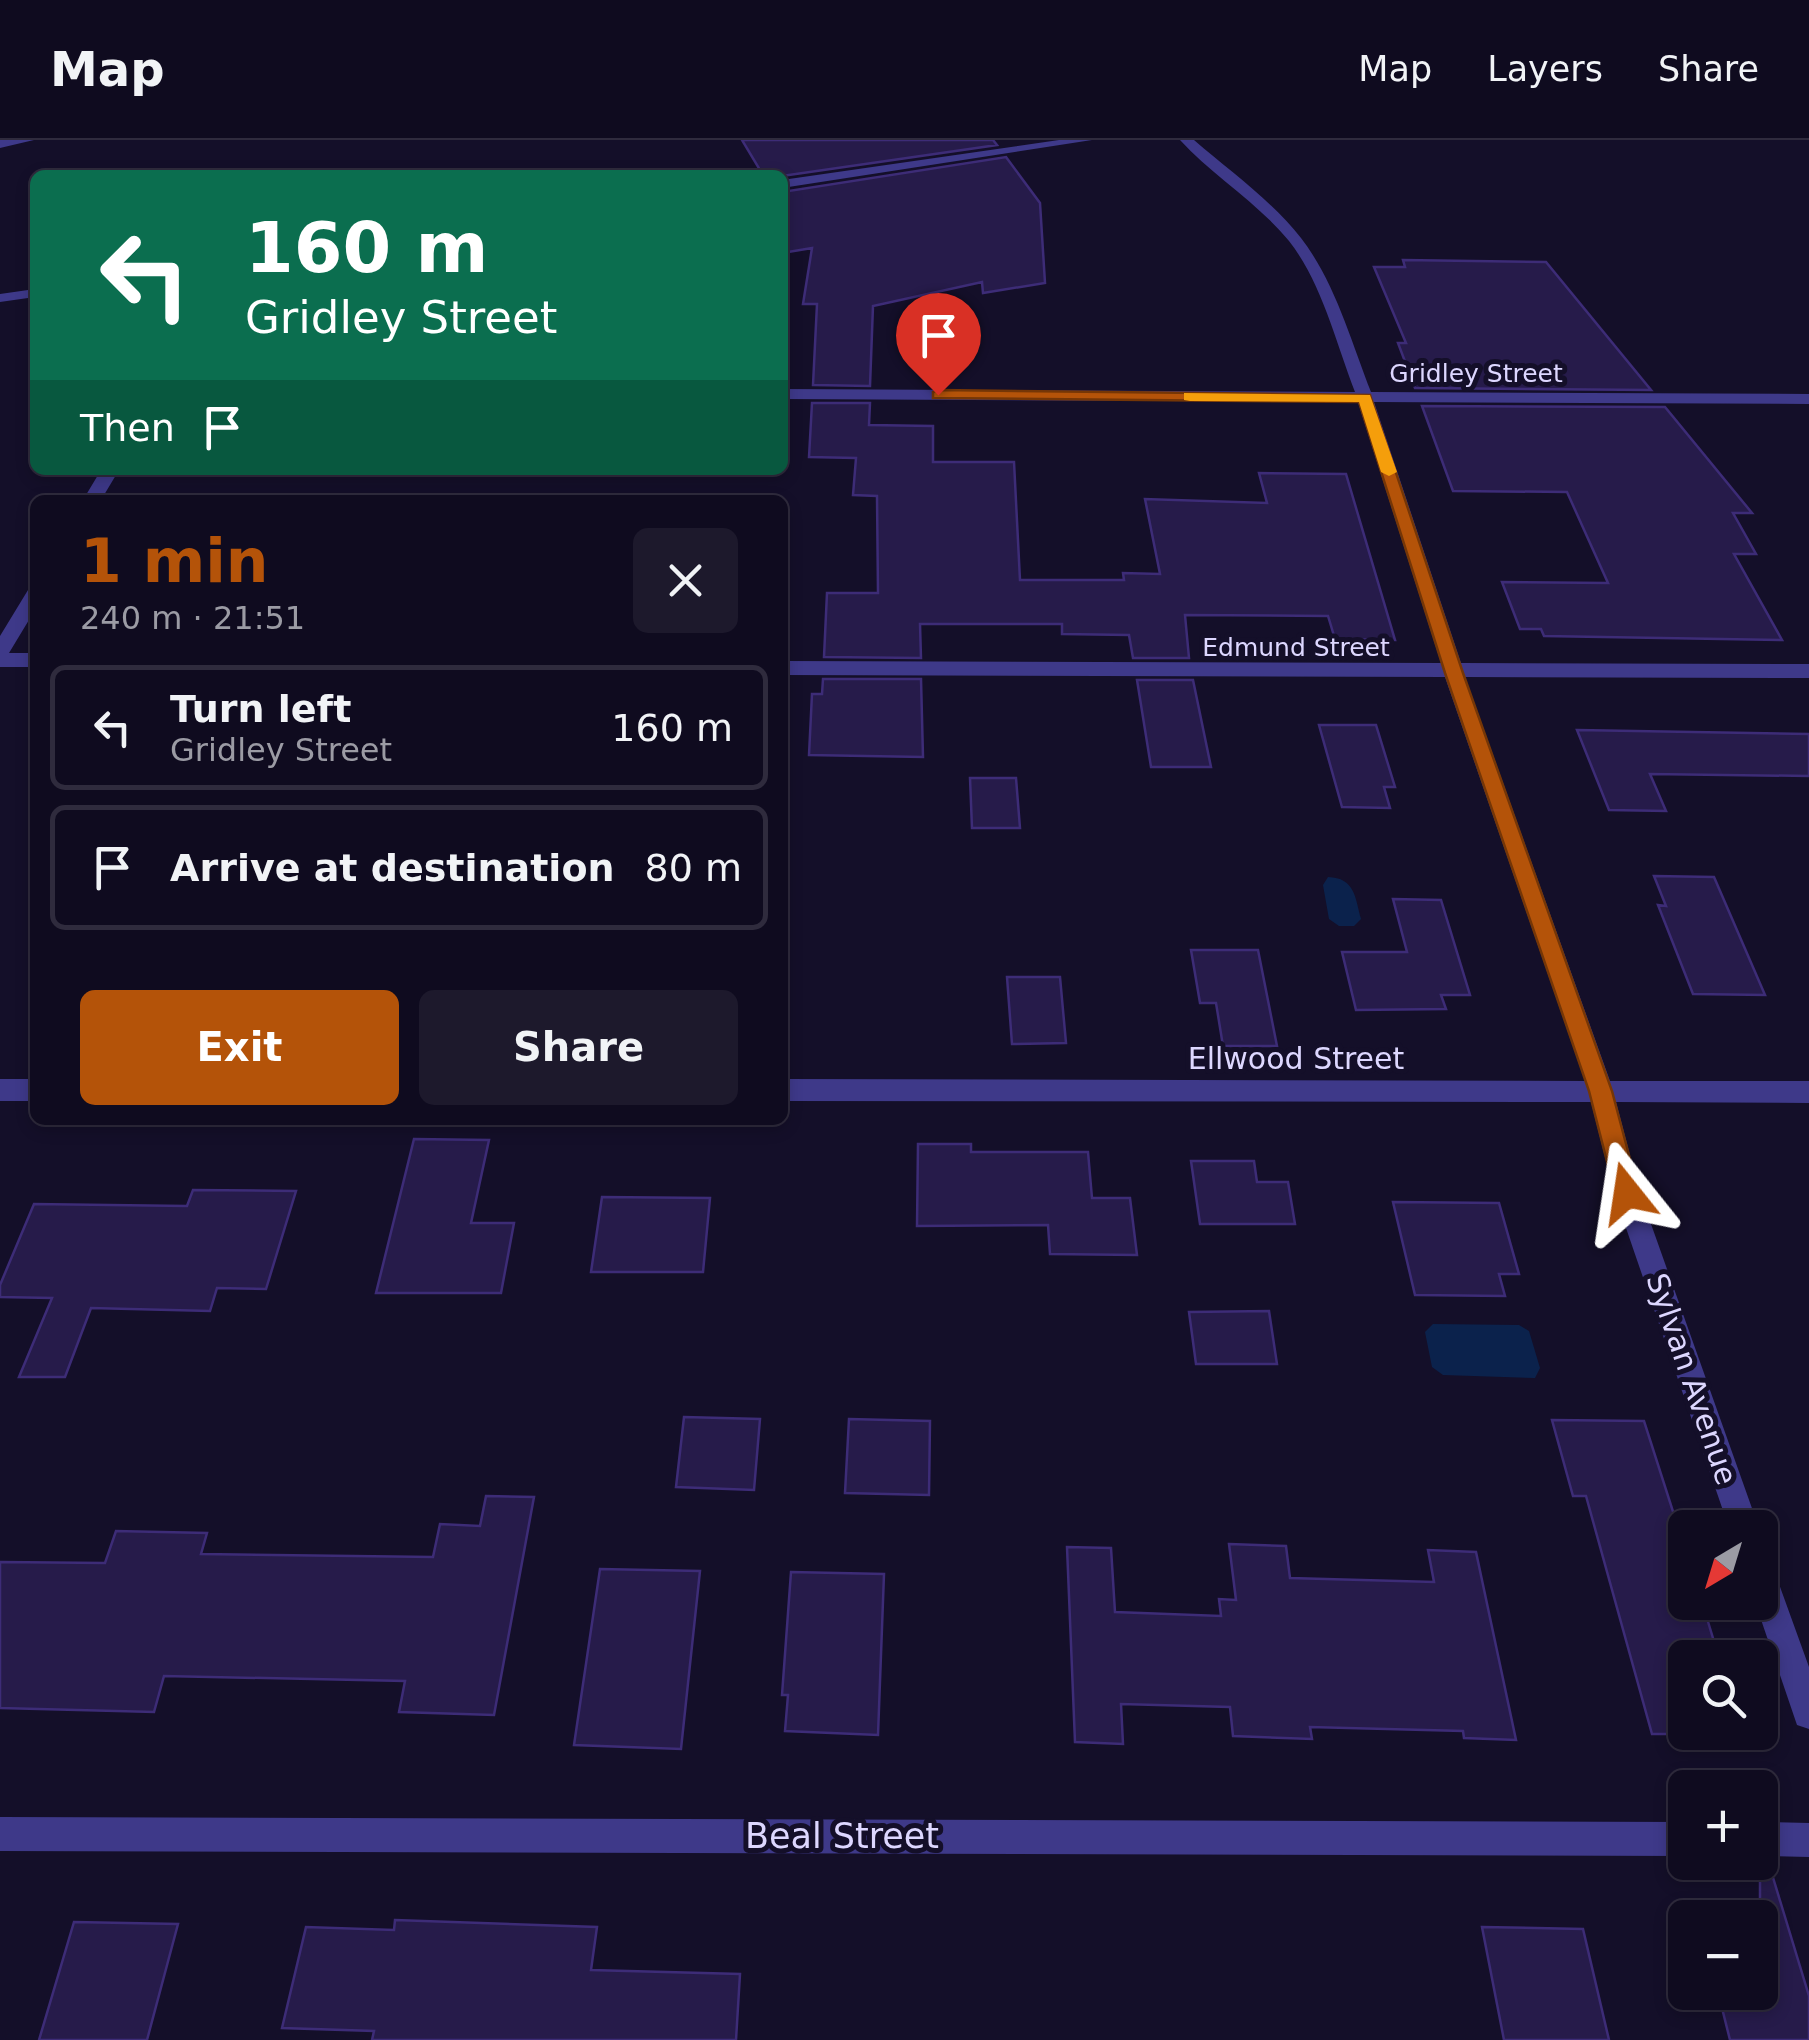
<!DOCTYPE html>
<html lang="en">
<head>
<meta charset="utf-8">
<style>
  body { margin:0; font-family:"DejaVu Sans",sans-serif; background:#1d192c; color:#f1f3f6; height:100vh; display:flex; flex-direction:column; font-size:38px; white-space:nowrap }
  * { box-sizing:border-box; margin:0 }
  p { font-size:32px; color:#9b9ba4 }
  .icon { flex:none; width:55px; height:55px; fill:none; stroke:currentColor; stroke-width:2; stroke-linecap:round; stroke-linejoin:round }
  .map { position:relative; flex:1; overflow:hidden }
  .details { position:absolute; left:30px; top:355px; width:758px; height:630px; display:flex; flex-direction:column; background:#0f0b1f; border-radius:15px; box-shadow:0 5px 15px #0003,0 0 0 2px #2f2b3d }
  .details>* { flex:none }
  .guide { position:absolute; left:30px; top:30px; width:758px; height:305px; border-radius:15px; box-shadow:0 5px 15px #0003,0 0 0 2px #2f2b3d; background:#0b6e4f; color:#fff; overflow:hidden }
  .needle { width:65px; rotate:218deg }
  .fabs { position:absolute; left:1668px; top:1370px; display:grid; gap:20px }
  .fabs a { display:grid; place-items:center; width:110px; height:110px; border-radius:15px; background:#0f0b1f; box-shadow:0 5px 15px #0003,0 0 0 2px #2f2b3d; font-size:50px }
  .pin { position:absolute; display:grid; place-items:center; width:85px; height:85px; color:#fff; margin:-102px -42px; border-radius:50% 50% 50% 0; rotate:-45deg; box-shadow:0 0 10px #0007 }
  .pin .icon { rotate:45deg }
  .me { position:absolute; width:110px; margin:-55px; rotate:345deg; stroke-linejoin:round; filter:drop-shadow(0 0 8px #0008) }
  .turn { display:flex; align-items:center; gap:35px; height:210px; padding:0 50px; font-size:45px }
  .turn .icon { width:130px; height:130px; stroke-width:2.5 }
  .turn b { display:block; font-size:70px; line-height:85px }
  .then { display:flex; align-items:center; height:95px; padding:0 50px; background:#0003; gap:20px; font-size:38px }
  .round { display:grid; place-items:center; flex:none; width:105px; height:105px; border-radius:15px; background:#1d192c }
  .summary { display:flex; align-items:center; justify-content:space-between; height:170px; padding:0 50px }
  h1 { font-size:60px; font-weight:700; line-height:75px; color:#b45309 }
  .primary-button { display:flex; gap:20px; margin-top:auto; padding:20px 50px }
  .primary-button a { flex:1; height:115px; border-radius:15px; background:#b45309; color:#fff; font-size:40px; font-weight:700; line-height:115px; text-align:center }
  .primary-button a+a { background:#1d192c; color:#f1f3f6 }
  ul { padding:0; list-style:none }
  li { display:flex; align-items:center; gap:30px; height:125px; margin:0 20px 15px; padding:0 30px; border:5px solid #2f2b3d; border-radius:15px }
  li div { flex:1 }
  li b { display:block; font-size:38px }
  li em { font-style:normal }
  header { display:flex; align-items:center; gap:60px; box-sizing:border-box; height:140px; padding:0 50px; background:#0f0b1f; border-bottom:2px solid #2f2b3d }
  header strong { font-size:48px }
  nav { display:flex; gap:55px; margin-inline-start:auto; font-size:35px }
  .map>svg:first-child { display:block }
  .water { fill:#0b224c }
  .building { fill:#261b4a; stroke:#3d2c77; stroke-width:2.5 }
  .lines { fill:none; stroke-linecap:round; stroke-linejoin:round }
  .minor { fill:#3e3989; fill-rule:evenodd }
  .route { fill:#b45309; stroke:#753606; stroke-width:2.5 }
  .slow { fill:#f59e0b }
  .labels { text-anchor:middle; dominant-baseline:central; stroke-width:10; stroke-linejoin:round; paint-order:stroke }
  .far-street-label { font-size:25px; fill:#ddd7ff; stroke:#140f29 }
  .street-label { font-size:30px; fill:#ddd7ff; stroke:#140f29 }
  .near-street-label { font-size:35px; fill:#ddd7ff; stroke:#140f29 }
</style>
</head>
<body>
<header>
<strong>Map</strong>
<nav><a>Map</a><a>Layers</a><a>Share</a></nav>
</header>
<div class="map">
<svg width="1809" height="1900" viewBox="0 0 1809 1900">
  <rect width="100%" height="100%" fill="#140f29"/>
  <path class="water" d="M1328 737C1355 738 1355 757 1361 779L1354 786H1339L1329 779 1323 745Z
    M1433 1184 1519 1185 1529 1191 1540 1228 1535 1238 1443 1235 1432 1227 1425 1192Z"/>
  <path class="building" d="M742 0H993L997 5 782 36 763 35Z
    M1006 17 1040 63 1045 143 983 153 982 142 873 166 870 246 813 245 817 164H803L812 108 782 113V52Z
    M1403 120 1546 122 1651 250 1415 248 1398 203H1406L1374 127H1405Z
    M812 263H870L869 285 933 286V322H1014L1020 440H1124L1123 433 1160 434 1145 359 1267 363 1259 333 1346 334 1395 500 1335 499 1328 476 1185 475 1189 518H1133L1129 495 1062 494V484H920L921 518 824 517 827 453H878L877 356 853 355 856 318 809 317Z
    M1422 266 1665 267 1752 373H1733L1756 414H1734L1782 500 1544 496 1541 489H1520L1502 442 1608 443 1567 352 1453 351Z
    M823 539H921L923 617 809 615 812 554H822Z
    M1137 540H1193L1211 627H1151Z
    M1319 585H1376L1395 647H1384L1390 668 1342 667Z
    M1577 590 1809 594V636L1650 634 1666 671 1609 670Z
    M970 638H1016L1020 688H972Z
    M1654 736 1714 737 1765 855 1693 854 1658 765 1666 766Z
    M1393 759 1441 760 1470 855H1441L1446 869 1356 870 1342 812H1407Z
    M1191 810H1258L1277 906H1223L1216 863H1200Z
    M1007 837H1060L1066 903 1012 904Z
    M414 999 489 1000 471 1083H514L501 1153H376Z
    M918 1004H971V1012H1088L1092 1058H1130L1137 1115 1050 1114 1048 1085 917 1086Z
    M1191 1021H1254L1257 1042H1288L1295 1084H1200Z
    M193 1050 296 1051 266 1149 217 1148 210 1171 91 1168 65 1237H19L52 1158 0 1157V1145L34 1064 187 1066Z
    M602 1057 710 1058 703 1132H591Z
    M1393 1062 1499 1063 1519 1134H1499L1505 1156 1415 1155Z
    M1269 1171 1277 1224H1196L1189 1172Z
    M684 1277 760 1279 754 1350 676 1347Z
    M849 1279 930 1281 929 1355 845 1353Z
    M1552 1280 1644 1281 1685 1409V1462H1702L1719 1518H1685V1592L1744 1594H1652L1586 1356H1573Z
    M486 1356 534 1357 494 1575 399 1572 405 1541 164 1536 154 1572 0 1568V1422L105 1423 116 1391 207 1393 201 1414 433 1417 440 1384 480 1386Z
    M1229 1404 1286 1406 1290 1438 1434 1442 1428 1410 1476 1412 1516 1600 1464 1598 1463 1591 1310 1587 1312 1599 1233 1596 1230 1567 1121 1564 1123 1604 1075 1602 1067 1407 1111 1408 1115 1472 1221 1476 1219 1459 1236 1460Z
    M600 1429 700 1431 681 1609 574 1605Z
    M791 1432 884 1434 878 1595 785 1591 788 1555H782Z
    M1771 1731 1809 1856V1900H1730L1718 1852H1760V1732Z
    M395 1780 597 1787 591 1830 740 1834 736 1900H372L374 1891 282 1888 306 1787 394 1790Z
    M74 1782 178 1784 147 1900H39Z
    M1482 1787 1583 1789 1609 1900H1504Z"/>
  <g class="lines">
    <path class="minor" d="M0 0H34L0 8Z
      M1059 0H1092L782 48V40Z
      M1180 0H1194C1230 31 1272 61 1301 98 1335 142 1351 201 1371 252L1809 254V264L1374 262 1461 523 1809 524V538L1465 537 1610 941H1809V963L1616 962 1640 1053 1759 1388H1729L1614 1053 1591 962 782 961V939L1585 941 1445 537 782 535V521L1441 523 1358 262 782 259V249L1355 252C1336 203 1322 143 1289 101 1257 62 1213 36 1180 0Z
      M35 149V157L0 162V154Z
      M101 330H119L101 360H83Z
      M35 448V470L9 513H35V527H0V496L28 450Z
      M0 939H35V961H0Z
      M1760 1417 1771 1422 1809 1527V1589L1797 1585 1755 1462H1760Z
      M0 1677 1685 1682V1716L0 1711Z
      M1760 1682 1809 1683V1717L1760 1716Z"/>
  </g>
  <path class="route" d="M938 250 1370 255 1463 533 1612 951 1639 1053 1636 1061 1627 1064 1619 1061 1615 1053 1589 951 1445 533 1359 262 933 258V252Z"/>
  <path class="slow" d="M1184 253 1370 255 1397 332 1389 336 1381 332 1359 262 1190 261 1184 260Z"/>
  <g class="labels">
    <g class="far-street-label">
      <text x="1476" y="233">Gridley Street</text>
      <text x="1296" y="507">Edmund Street</text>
    </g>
    <g class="street-label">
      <text x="1296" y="918">Ellwood Street</text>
      <text transform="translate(1692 1239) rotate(71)">Sylvan Avenue</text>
    </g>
    <g class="near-street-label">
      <text x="842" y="1696">Beal Street</text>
    </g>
  </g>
</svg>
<div class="fabs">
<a><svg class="needle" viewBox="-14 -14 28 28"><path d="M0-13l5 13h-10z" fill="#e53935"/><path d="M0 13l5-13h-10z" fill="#9b9ba4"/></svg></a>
<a><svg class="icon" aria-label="search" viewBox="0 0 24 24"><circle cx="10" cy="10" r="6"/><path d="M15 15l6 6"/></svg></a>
<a>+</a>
<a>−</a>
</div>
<div class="pin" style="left:938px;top:255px;background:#d93025"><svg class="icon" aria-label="arrive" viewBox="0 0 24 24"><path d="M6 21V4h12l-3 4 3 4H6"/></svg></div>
<svg class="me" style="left:1627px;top:1053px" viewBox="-20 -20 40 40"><path d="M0-17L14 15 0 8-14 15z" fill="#b45309" stroke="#fff" stroke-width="4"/></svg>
<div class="guide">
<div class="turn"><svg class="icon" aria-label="left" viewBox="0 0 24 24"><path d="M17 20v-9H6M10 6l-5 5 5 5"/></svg><div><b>160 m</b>Gridley Street</div></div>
<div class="then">Then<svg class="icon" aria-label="arrive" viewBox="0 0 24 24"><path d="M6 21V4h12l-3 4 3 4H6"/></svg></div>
</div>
<section class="details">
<div class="summary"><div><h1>1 min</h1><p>240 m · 21:51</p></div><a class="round"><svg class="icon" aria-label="close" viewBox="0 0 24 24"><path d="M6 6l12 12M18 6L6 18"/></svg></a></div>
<ul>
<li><svg class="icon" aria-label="left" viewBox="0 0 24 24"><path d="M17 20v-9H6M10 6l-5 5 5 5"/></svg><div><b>Turn left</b><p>Gridley Street</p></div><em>160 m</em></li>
<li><svg class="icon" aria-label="arrive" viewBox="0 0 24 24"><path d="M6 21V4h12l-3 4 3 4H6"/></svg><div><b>Arrive at destination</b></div><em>80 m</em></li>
</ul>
<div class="primary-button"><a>Exit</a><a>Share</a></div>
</section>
</div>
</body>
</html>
